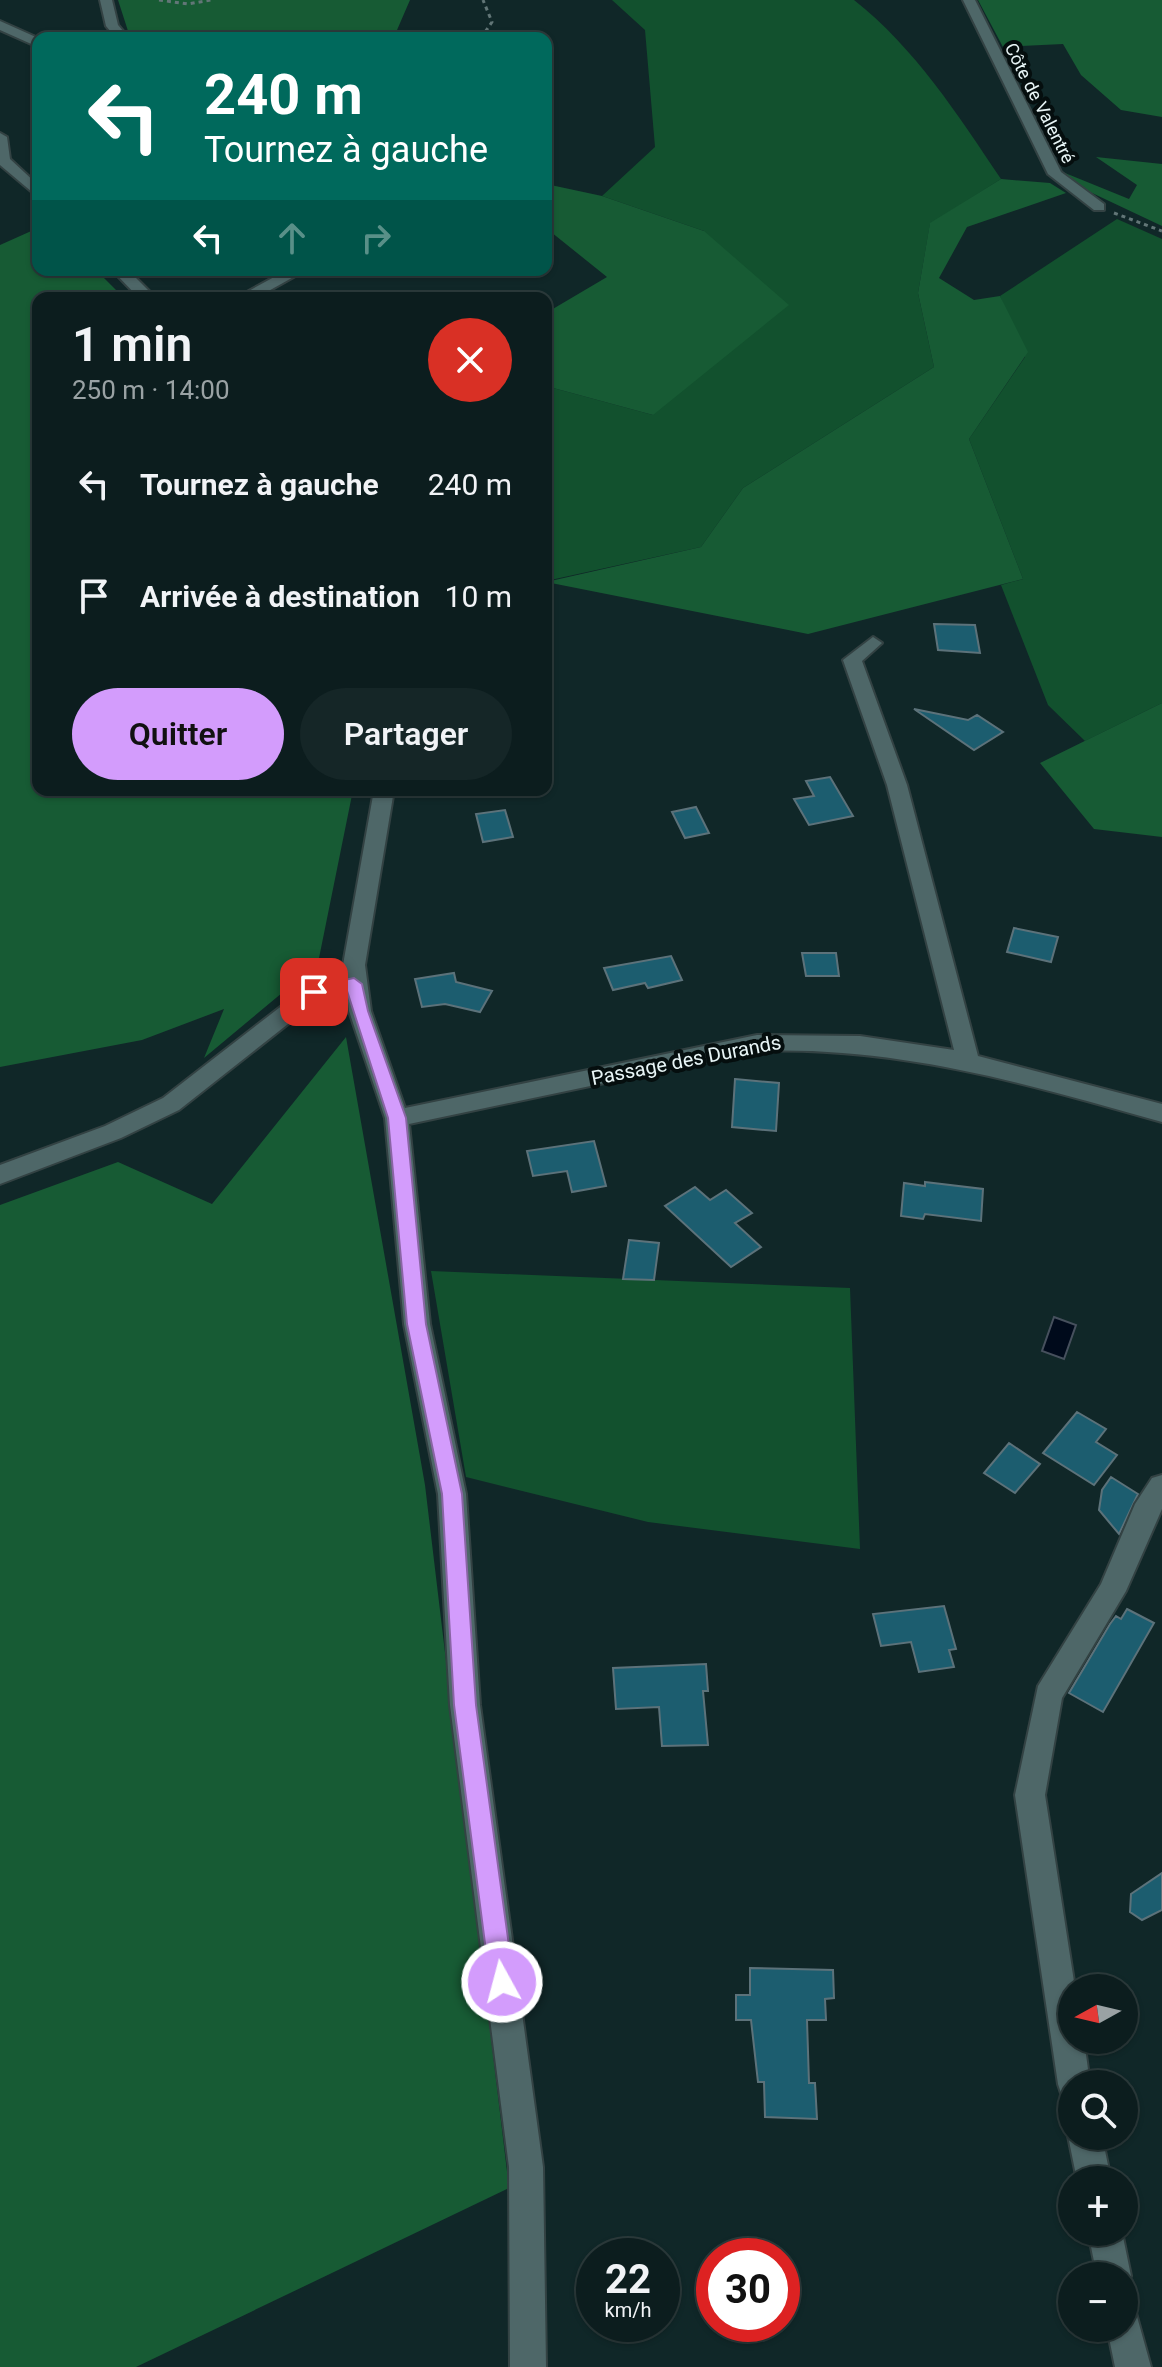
<!DOCTYPE html>
<html lang="fr">
<head>
<meta charset="utf-8">
<style>
  body { margin:0; font-family:Roboto,sans-serif; background:#152627; color:#f1f3f6; height:100vh; display:flex; flex-direction:column; font-size:30px; white-space:nowrap }
  * { box-sizing:border-box; margin:0 }
  p { font-size:26px; color:#9aa2a4 }
  .icon { flex:none; width:44px; height:44px; fill:none; stroke:currentColor; stroke-width:2; stroke-linecap:round; stroke-linejoin:round }
  .map { position:relative; flex:1; overflow:hidden }
  .panel { position:absolute; left:32px; top:292px; width:520px; height:504px; display:flex; flex-direction:column; background:#0c1d1e; border-radius:16px; box-shadow:0 2px 6px #0004,0 0 0 2px #2c3b3c }
  .panel>* { flex:none }
  .top-card { position:absolute; left:32px; top:32px; width:520px; height:244px; border-radius:16px; box-shadow:0 2px 6px #0004,0 0 0 2px #2c3b3c; background:#00695c; color:#fff; overflow:hidden }
  .needle { width:52px; rotate:262deg }
  .controls { position:absolute; left:1058px; top:1974px; display:grid; gap:16px }
  .controls a { display:grid; place-items:center; width:80px; height:80px; border-radius:50%; background:#0c1d1e; box-shadow:0 2px 6px #0004,0 0 0 2px #2c3b3c; font-size:40px }
  .speed { position:absolute; left:576px; top:2238px; display:flex; gap:16px; font-size:40px; font-weight:700; text-align:center }
  .speed>* { display:grid; place-content:center; width:104px; height:104px; border-radius:50%; background:#0c1d1e; box-shadow:0 2px 6px #0004,0 0 0 2px #2c3b3c; line-height:1 }
  .speed small { font-size:20px; font-weight:400 }
  .speed .limit { border:12px solid #d22; background:#fff; color:#111 }
  .pin { position:absolute; display:grid; place-items:center; width:68px; height:68px; color:#fff; margin:-34px; border-radius:16px; box-shadow:0 4px 12px #0006 }
  .me { position:absolute; width:88px; margin:-44px; rotate:353deg; stroke-linejoin:round; filter:drop-shadow(0 0 6px #0008) }
  .turn { display:flex; align-items:center; gap:28px; height:168px; padding:0 40px; font-size:36px }
  .turn .icon { width:104px; height:104px; stroke-width:2.5 }
  .turn b { display:block; font-size:56px; line-height:68px }
  .lanes { display:flex; align-items:center; height:76px; padding:0 40px; background:#0003; justify-content:center; gap:40px; direction:ltr }
  .lanes .off { opacity:.35 }
  .round { display:grid; place-items:center; flex:none; width:84px; height:84px; border-radius:42px; background:#152627 }
  .head { display:flex; align-items:center; justify-content:space-between; height:136px; padding:0 40px }
  h1 { font-size:48px; font-weight:600; line-height:60px }
  .primary-button { display:flex; gap:16px; margin-top:auto; padding:16px 40px }
  .primary-button a { flex:1; height:92px; border-radius:48px; background:#d39cfc; color:#111; font-size:32px; font-weight:600; line-height:92px; text-align:center }
  .primary-button a+a { background:#152627; color:#f1f3f6 }
  ul { padding:0; list-style:none }
  li { display:flex; align-items:center; gap:24px; height:112px; padding:0 40px }
  li div { flex:1 }
  li b { display:block; font-size:30px }
  li em { font-style:normal }
  .map>svg:first-child { display:block }
  .green { fill:#12512e }
  .forest { fill:#175b34 }
  .water { fill:#000a1b; stroke:#46505d; stroke-width:2 }
  .building { fill:#1c5d6f; stroke:#5c727a; stroke-width:2 }
  .lines { fill:none; stroke-linecap:round; stroke-linejoin:round }
  .minor-casing { stroke:#334243; stroke-width:4 }
  .path { stroke:#627677; stroke-width:3; stroke-dasharray:4 4; stroke-linecap:butt }
  .minor { fill:#4e6768; fill-rule:evenodd }
  .route { fill:#d39cfc; stroke:#8965a4; stroke-width:2 }
  .labels { text-anchor:middle; dominant-baseline:central; stroke-width:8; stroke-linejoin:round; paint-order:stroke }
  .far-street-label { font-size:18px; fill:#e8f5f6; stroke:#050e0e }
  .street-label { font-size:20px; fill:#e8f5f6; stroke:#050e0e }
</style>
</head>
<body>
<div class="map">
<svg width="1162" height="2367" viewBox="0 0 1162 2367">
  <rect width="100%" height="100%" fill="#102728"/>
  <path class="green" d="M612 0H854C915 48 958 115 1001 179L930 224 918 293 934 367 743 488 701 547 546 581V386L653 415 704 231 602 196 655 147 645 30Z
    M1117 219 1162 239V703L1085 741 1048 705 1001 585 1023 579 969 439 1025 357 1000 296Z
    M431 1271 850 1288 860 1549 648 1522 466 1477Z"/>
  <path class="forest" d="M118 0H410L394 37 390 38H142L128 31Z
    M978 0H1162V117L1121 110 1081 75 1063 44 1003 47Z
    M1096 157 1162 164V226L1073 184 1065 173 1129 199 1137 185Z
    M1001 179 1050 183 1066 193 967 227 939 278 974 300 1000 296 1028 352 969 439 1023 579 808 634 546 582 701 547 743 488 934 367 918 293 930 223Z
    M546 184 602 196 704 231 789 305 653 415 546 386V313L607 277 546 228Z
    M38 228V270H96L124 298H38V790H353L318 963 204 1058 224 1009 142 1040 0 1067V245Z
    M1162 703V837L1094 829 1040 763Z
    M346 1037 425 1485 509 2188 136 2367H0V1205L118 1162 212 1204Z"/>
  <path class="water" d="M1054 1317 1076 1325 1064 1359 1042 1351Z"/>
  <path class="building" d="M934 624 975 625 980 653 938 650Z
    M914 709 968 720 977 715 1003 732 974 750Z
    M830 777 853 816 809 825 794 799 814 796 806 781Z
    M696 807 709 833 685 838 672 812Z
    M505 810 513 837 483 842 476 814Z
    M1014 928 1058 937 1051 962 1007 952Z
    M802 953H836L839 976H806Z
    M671 956 682 980 648 988 645 983 613 990 604 968Z
    M454 973 456 982 492 991 480 1012 445 1004 422 1007 415 979Z
    M735 1079 779 1083 776 1131 732 1127Z
    M594 1141 606 1186 572 1192 567 1171 533 1176 527 1151Z
    M925 1182 983 1189 981 1221 925 1214 923 1219 901 1216 904 1183 925 1186Z
    M695 1187 710 1200 726 1190 752 1213 735 1223 761 1247 731 1267 665 1206Z
    M629 1240 659 1243 654 1280 623 1279Z
    M1077 1412 1106 1429 1096 1442 1117 1455 1094 1485 1043 1453Z
    M1009 1443 1040 1464 1015 1493 984 1473Z
    M1111 1477 1138 1494 1119 1534 1099 1510 1102 1490Z
    M944 1606 956 1649 949 1650 954 1667 919 1672 911 1642 881 1646 873 1614Z
    M1127 1609 1154 1623 1103 1712 1069 1693 1110 1624 1116 1616 1121 1619Z
    M706 1664 708 1691H703L708 1745 662 1746 659 1707 616 1709 613 1668Z
    M1162 1873V1910L1142 1920 1130 1912 1131 1894Z
    M750 1968 833 1970 834 1998 825 1999 826 2020H807L809 2083H815L817 2119 765 2117 764 2082H758L751 2020H736V1995H750Z"/>
  <g class="lines">
    <g class="minor-casing">
      <path id="minor" d="M100 0H112L118 25 129 38H116L106 26Z
        M963 0H975L1061 172 1104 204V210H1094L1048 174Z
        M0 21 38 38V47L0 30Z
        M0 133 7 137 10 159 38 185V197L0 165Z
        M112 270H128L156 298H139Z
        M287 270H306L256 298H236Z
        M873 637 882 643 862 661 907 785 978 1056 1162 1104V1122C1028 1084 898 1046 757 1051L409 1124 430 1324 466 1494 480 1705 543 2167 546 2367H510L509 2167 450 1705 438 1494 404 1324 385 1118 349 1011 347 993 321 998 179 1110 121 1138 0 1184V1165L105 1126 163 1098 306 987 345 978 343 965 374 790H394L365 965 371 1011 405 1108 757 1035 860 1036 954 1050 887 785 843 660Z
        M1162 1475V1509L1126 1591 1062 1698 1045 1795 1075 1988H1072V2040H1084L1090 2084H1072V2100L1062 2096 1058 2084 1015 1795 1038 1686 1101 1584 1135 1504 1152 1478Z
        M1072 2127V2136H1102L1111 2180H1077L1068 2136Z
        M1088 2232H1122L1131 2276 1126 2288 1124 2276H1097Z
        M1124 2307 1136 2313 1151 2367H1115L1107 2328H1124Z"/>
    </g>
    <path class="path" d="M159 0 188 4 211 0
      M481 38 492 22 483 0
      M1114 213 1162 231"/>
    <use href="#minor" class="minor"/>
  </g>
  <path class="route" d="M354 978 362 984 368 1011 406 1118 426 1324 462 1494 476 1705 514 1982 510 1991 502 1994 493 1991 490 1982 454 1705 442 1494 407 1324 388 1118 347 991 314 998 306 992 314 986Z"/>
  <g class="labels">
    <g class="far-street-label">
      <text transform="translate(1040 103) rotate(63)">Côte de Valentré</text>
    </g>
    <g class="street-label">
      <text transform="translate(686 1060) rotate(-11)">Passage des Durands</text>
    </g>
  </g>
</svg>
<div class="controls">
<a><svg class="needle" viewBox="-14 -14 28 28"><path d="M0-13l5 13h-10z" fill="#e53935"/><path d="M0 13l5-13h-10z" fill="#9aa2a4"/></svg></a>
<a><svg class="icon" aria-label="search" viewBox="0 0 24 24"><circle cx="10" cy="10" r="6"/><path d="M15 15l6 6"/></svg></a>
<a>+</a>
<a>−</a>
</div>
<div class="speed"><div>22<small>km/h</small></div><div class="limit">30</div></div>
<div class="pin" style="left:314px;top:992px;background:#d93025"><svg class="icon" aria-label="arrive" viewBox="0 0 24 24"><path d="M6 21V4h12l-3 4 3 4H6"/></svg></div>
<svg class="me" style="left:502px;top:1982px" viewBox="-20 -20 40 40"><circle r="17" fill="#d39cfc" stroke="#fff" stroke-width="3"/><path d="M0-11L8 9 0 5-8 9z" fill="#fff"/></svg>
<div class="top-card">
<div class="turn"><svg class="icon" aria-label="left" viewBox="0 0 24 24"><path d="M17 20v-9H6M10 6l-5 5 5 5"/></svg><div><b>240 m</b>Tournez à gauche</div></div>
<div class="lanes"><svg class="icon" aria-label="left" viewBox="0 0 24 24"><path d="M17 20v-9H6M10 6l-5 5 5 5"/></svg><svg class="icon off" aria-label="ahead" viewBox="0 0 24 24"><path d="M12 20V5M6 11l6-6 6 6"/></svg><svg class="icon off" aria-label="right" viewBox="0 0 24 24"><path d="M7 20v-9h11M14 6l5 5-5 5"/></svg></div>
</div>
<section class="panel">
<div class="head"><div><h1>1 min</h1><p>250 m · 14:00</p></div><a class="round" style="background:#d93025;color:#fff"><svg class="icon" aria-label="close" viewBox="0 0 24 24"><path d="M6 6l12 12M18 6L6 18"/></svg></a></div>
<ul>
<li><svg class="icon" aria-label="left" viewBox="0 0 24 24"><path d="M17 20v-9H6M10 6l-5 5 5 5"/></svg><div><b>Tournez à gauche</b></div><em>240 m</em></li>
<li><svg class="icon" aria-label="arrive" viewBox="0 0 24 24"><path d="M6 21V4h12l-3 4 3 4H6"/></svg><div><b>Arrivée à destination</b></div><em>10 m</em></li>
</ul>
<div class="primary-button"><a>Quitter</a><a>Partager</a></div>
</section>
</div>
</body>
</html>
